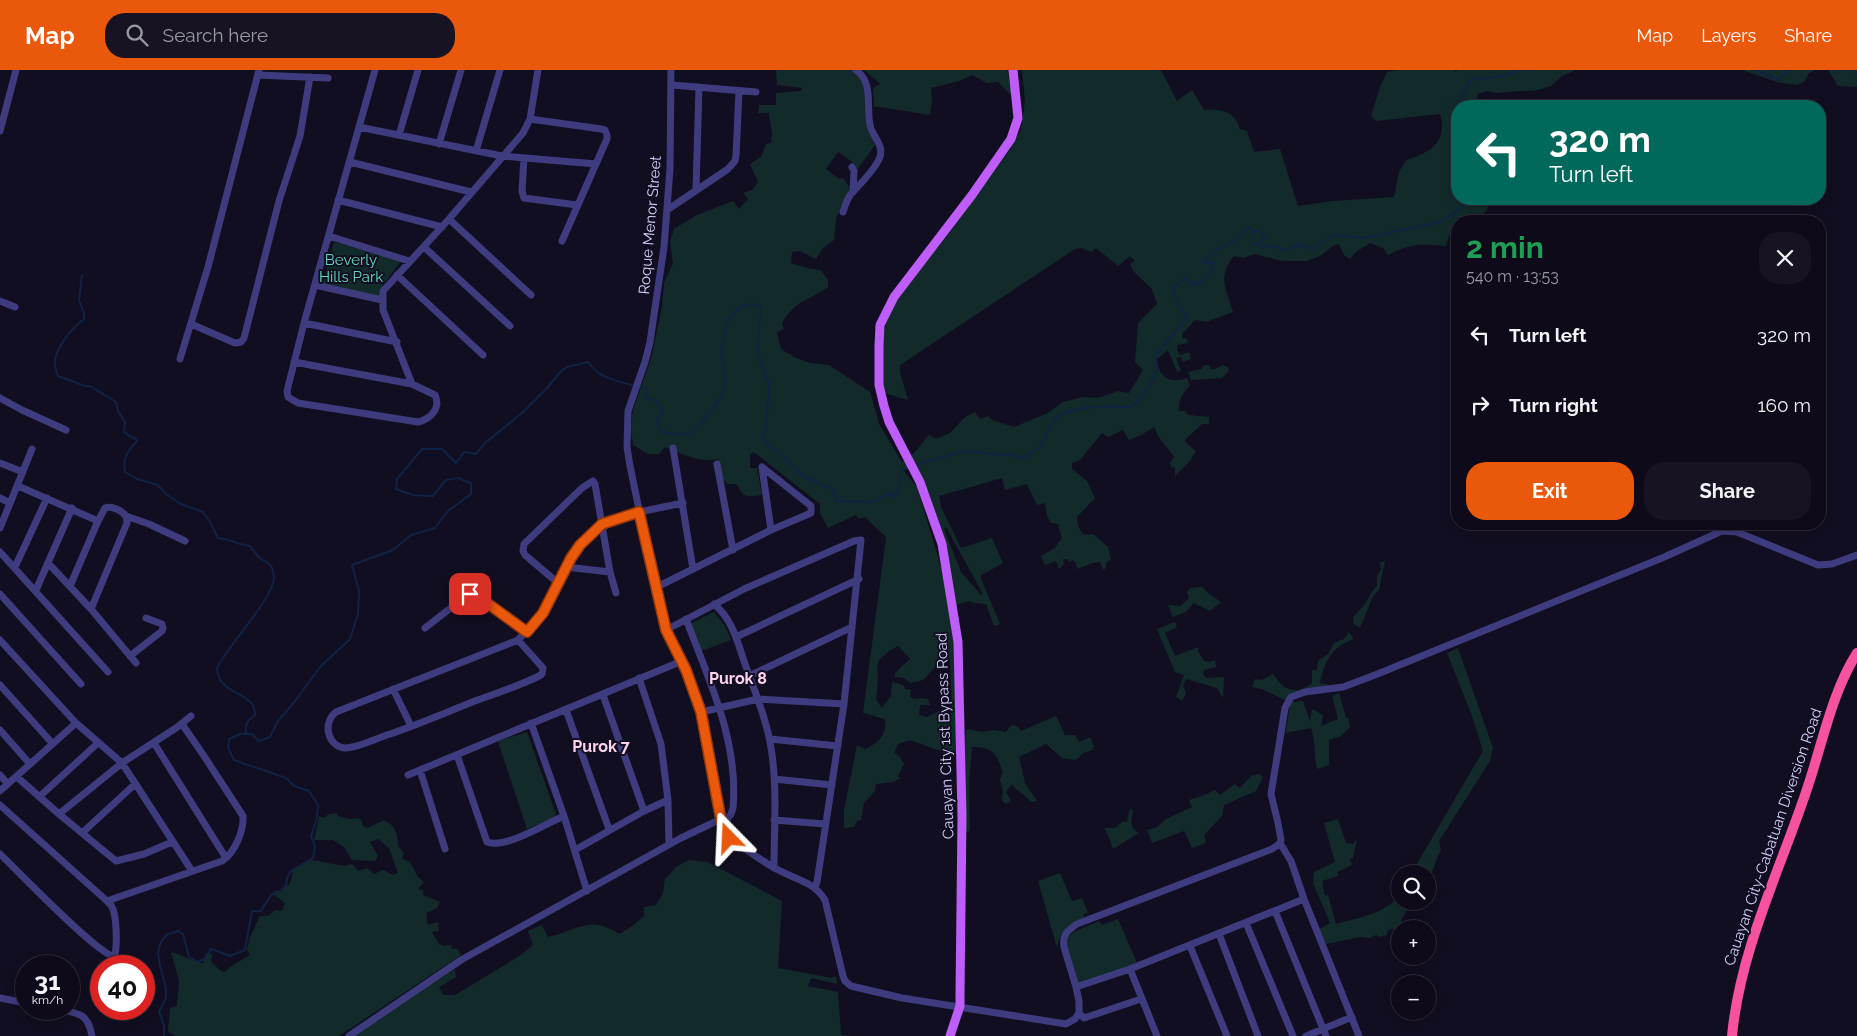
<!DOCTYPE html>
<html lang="en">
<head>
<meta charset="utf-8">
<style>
  body { margin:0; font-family:Raleway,sans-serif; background:#171322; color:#f1f3f6; height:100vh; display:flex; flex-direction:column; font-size:19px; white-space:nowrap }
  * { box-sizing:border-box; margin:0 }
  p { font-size:16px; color:#9b9aa2 }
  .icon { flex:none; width:28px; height:28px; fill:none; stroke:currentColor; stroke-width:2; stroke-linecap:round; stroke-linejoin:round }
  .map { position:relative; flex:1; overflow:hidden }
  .details { position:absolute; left:1451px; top:145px; width:375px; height:315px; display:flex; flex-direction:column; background:#0e0a19; border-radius:20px; box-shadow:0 2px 12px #0003,0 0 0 1px #2e2b38 }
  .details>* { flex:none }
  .top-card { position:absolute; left:1451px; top:30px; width:375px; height:105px; border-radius:20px; box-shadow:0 2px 12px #0003,0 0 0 1px #2e2b38; background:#00695c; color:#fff; overflow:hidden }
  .tools { position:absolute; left:1391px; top:795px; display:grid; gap:10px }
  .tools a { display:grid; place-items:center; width:45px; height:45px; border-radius:50%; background:#0e0a19; box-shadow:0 2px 12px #0003,0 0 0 1px #2e2b38; font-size:25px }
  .speed { position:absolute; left:15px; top:885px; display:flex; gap:10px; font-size:25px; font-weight:700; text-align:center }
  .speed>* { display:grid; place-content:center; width:65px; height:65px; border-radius:50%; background:#0e0a19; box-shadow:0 2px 12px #0003,0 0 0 1px #2e2b38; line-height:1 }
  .speed small { font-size:12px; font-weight:400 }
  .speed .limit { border:8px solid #d22; background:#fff; color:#111 }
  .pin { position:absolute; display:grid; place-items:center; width:42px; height:42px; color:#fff; margin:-21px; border-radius:10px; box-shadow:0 2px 8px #0006 }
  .me { position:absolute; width:55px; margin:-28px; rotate:339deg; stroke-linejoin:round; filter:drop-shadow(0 0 4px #0008) }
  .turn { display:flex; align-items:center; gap:18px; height:105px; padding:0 15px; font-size:22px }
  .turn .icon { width:65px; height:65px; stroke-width:2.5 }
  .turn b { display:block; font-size:35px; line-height:42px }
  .round { display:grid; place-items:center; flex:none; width:52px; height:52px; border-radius:20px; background:#171322 }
  .overview { display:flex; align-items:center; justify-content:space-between; height:85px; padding:0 15px }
  h1 { font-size:30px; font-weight:700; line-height:38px; color:#1e9e55 }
  .cta { display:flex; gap:10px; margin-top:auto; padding:10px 15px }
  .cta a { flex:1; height:58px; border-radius:20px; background:#ea580c; color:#fff; font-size:20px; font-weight:700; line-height:58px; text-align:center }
  .cta a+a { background:#171322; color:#f1f3f6 }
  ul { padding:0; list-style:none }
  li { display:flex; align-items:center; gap:15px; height:70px; padding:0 15px }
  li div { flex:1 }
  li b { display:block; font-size:19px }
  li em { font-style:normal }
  header { display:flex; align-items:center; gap:30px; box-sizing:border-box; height:70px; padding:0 25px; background:#ea580c; color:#fff }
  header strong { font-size:24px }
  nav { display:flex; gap:28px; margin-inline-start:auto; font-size:18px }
  .search { width:350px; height:45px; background:#171322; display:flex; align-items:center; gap:12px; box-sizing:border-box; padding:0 18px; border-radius:20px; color:#9b9aa2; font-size:19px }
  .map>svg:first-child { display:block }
  .green { fill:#122b2a; fill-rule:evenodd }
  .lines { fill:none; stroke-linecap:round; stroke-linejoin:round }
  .stream { stroke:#102344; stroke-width:2 }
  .minor { stroke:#3e3c7e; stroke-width:7 }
  .major { stroke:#be5df7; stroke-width:9 }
  .highway { stroke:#f752a0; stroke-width:10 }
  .route-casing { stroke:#983908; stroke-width:12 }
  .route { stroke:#ea580c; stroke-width:9 }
  .labels { text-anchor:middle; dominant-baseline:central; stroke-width:4; stroke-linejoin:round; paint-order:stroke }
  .street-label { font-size:15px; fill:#d6d0fd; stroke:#120e21 }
  .park-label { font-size:15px; fill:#60d9bb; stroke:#120e21 }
  .neighbourhood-label { font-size:16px; font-weight:bold; fill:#fdd2ed; stroke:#120e21 }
</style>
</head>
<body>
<header>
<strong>Map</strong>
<div class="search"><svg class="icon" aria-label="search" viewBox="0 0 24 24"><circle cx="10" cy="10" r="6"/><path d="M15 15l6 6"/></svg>Search here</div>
<nav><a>Map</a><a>Layers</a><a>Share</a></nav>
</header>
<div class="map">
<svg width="1857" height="966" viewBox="0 0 1857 966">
  <rect width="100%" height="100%" fill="#120e21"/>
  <path class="green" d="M776 0H851C872 9 866 40 869 59 870 64 873 70 875 75L857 100 851 91 838 82 826 99 839 109 843 108 850 118 836 149 834 170 823 178 816 189 800 181 792 182 791 193 807 198 821 200 828 210V217C808 231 795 230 782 253L784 259 777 262 781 279 794 287 810 293 829 295 870 322 879 354 902 392C914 386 920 375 929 365L936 369 950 363 965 347 975 342 980 349 988 346 992 350 1014 357 1048 343 1063 332 1082 327 1098 328 1118 321 1129 323 1143 300 1135 292 1138 253 1157 234 1152 219 1133 201 1130 194 1135 191 1130 186 1118 196 1096 178 1092 182 1081 178 1075 179 900 295V302L908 330 884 323 882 294 884 261 889 246 897 229 947 166 1009 81 1021 60 1025 31 1022 0H1161L1177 31 1192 20 1204 40C1221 39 1234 40 1240 59L1247 61 1254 82 1280 79 1298 136 1333 131 1394 127 1399 102 1406 90C1430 83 1448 72 1440 44L1376 51 1371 46 1380 17 1387 2 1398 0H1453L1456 2 1457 0H1576L1562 6 1551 16 1537 20 1496 23 1487 21 1478 24 1474 36H1458V129H1489L1487 140 1476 151H1458L1457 164 1449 166 1446 176C1419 174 1412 173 1388 185L1383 178 1370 173 1356 182 1350 189 1344 185 1339 174 1334 175 1320 186 1307 191H1282L1254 184 1244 188 1234 186C1217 207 1226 219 1233 242L1206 252 1195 250 1182 264 1183 269 1186 268 1188 273 1178 275 1177 280 1180 285 1189 282 1191 289 1183 292 1181 287 1176 288 1181 301 1177 302 1168 280 1156 290C1160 308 1170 314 1187 308L1190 316C1183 321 1178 332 1179 341H1185L1188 345 1209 347V354H1202L1185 370 1187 374 1196 381 1190 391 1175 406V397L1172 398 1170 393 1174 387 1158 366 1154 357 1143 364 1129 370 1123 360 1108 367 1102 363 1080 390 1072 393V399L1087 411 1095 428 1077 447C1077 455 1079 459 1084 465L1093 464 1108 477 1111 490 1107 491 1105 499 1103 500 1100 492 1093 493 1077 499 1076 493 1073 490 1069 492 1067 489H1063L1064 494 1059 499 1056 491 1045 495 1041 486 1055 478 1062 468 1058 454 1051 453 1047 446 1045 433 1037 435 1027 414 1005 420 1002 408 939 426 941 437 961 478 992 468 1003 493 980 506 1000 554 994 556 986 534 975 533 969 531 956 535 914 396 903 400 917 417 938 487 950 534 955 566 957 682 944 684 941 681 910 670 898 674 894 683 899 686 904 694 898 706 901 708 893 712 876 714 875 721 864 733 861 750 857 751 854 757 844 758V740L857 675 865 679C879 673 887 664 885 649L863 643 886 467 865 447 859 449 856 445 828 458 820 443V434L754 382 750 385V398H757L762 425C747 427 744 429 737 414H727L723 409 718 389C698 393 683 384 665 377L659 384H648L633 375 631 359 633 340 651 289 662 237 664 213 673 193 670 172 674 159 697 145 733 131 739 139 748 129 743 123 752 120 758 112 750 94 761 87 766 74 771 73 772 64 769 43H758L759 35H776V23L801 21 802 18 777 15ZM946 457 983 524 981 525 961 502 944 459ZM898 576 910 589 895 603V607L904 608 911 613 923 610 946 586 950 591 952 640H941L927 647 919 645 920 635H930L928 629 922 628 914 629 910 627 911 620 905 619 903 615 892 612 891 626 882 638 876 629 878 609 877 596 879 590 889 581Z
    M864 0H1007L1013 27 998 12 987 13 972 5 959 11 931 18 932 31 930 45 874 36 873 18 880 14Z
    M1742 0H1816L1809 3 1804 12 1797 15 1777 12Z
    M1828 0H1857V17L1838 16Z
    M334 172 401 191 382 216 381 228 322 215Z
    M1204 295H1209L1212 300 1223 295 1229 298 1228 302 1222 308 1191 310 1188 302 1202 299Z
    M1385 491 1379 520 1373 526 1360 558 1353 553 1354 546 1366 533 1372 521 1377 516V506L1381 499 1380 492Z
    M1202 517 1208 523 1221 532 1210 541 1194 533 1186 542 1173 547 1168 535 1181 536 1189 528 1187 522 1190 518Z
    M714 542 725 556 731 570 701 581 690 554Z
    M1175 552 1177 557 1165 563 1175 586 1198 577V581L1204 591 1210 592 1215 590 1216 597 1204 600 1203 605 1207 608 1224 607 1223 628 1217 618 1186 609 1183 616 1186 623 1182 631 1176 627 1184 605 1175 602 1157 559Z
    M1349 562 1354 569C1332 577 1325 590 1320 613L1335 616 1285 630 1262 619 1252 617 1255 609 1262 610 1273 604C1283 620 1296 626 1312 613V600H1317L1318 591 1328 584 1334 573 1344 569Z
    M1458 578 1493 678 1490 691 1439 771 1441 780C1435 790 1434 802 1428 811V804H1411L1483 681 1472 646 1447 583Z
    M1339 623 1346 648H1348L1350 657 1341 666 1329 670V695L1317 699C1314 684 1316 672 1311 658L1285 663 1291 632 1303 631 1310 651 1312 639 1323 645 1321 656 1338 649 1332 626Z
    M1056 646 1065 665H1075L1079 672 1090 667 1094 676 1092 680 1083 683 1076 690 1062 688 1046 674 1019 687 1025 713 1037 731 1031 732C1025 724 1017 722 1012 714L1006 722 1011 731 1006 734 1002 730 1003 721 1000 709 1003 703C997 685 994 677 972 677L969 713 970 761 966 762 965 677 966 659 983 662 994 660 1006 662 1011 655 1017 656 1021 661Z
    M527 662 557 747 527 759 498 671Z
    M1259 704 1263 707 1256 721 1224 735 1222 746 1204 765 1206 773 1192 778 1184 761 1152 773 1147 760 1157 757 1166 749 1192 737 1189 730 1204 725 1215 720 1220 725 1235 714 1240 718 1251 706Z
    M1130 738 1133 741C1131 751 1129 758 1139 763L1113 779 1109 767 1104 758H1115L1123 751 1127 752Z
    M337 743 338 746 350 749 358 748 362 751 363 756 368 758 384 750 393 756 397 765 398 776 404 783 402 787 404 790 410 792 418 807 424 812 418 819 423 820V825L440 832 437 838 426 843 428 855 438 852 439 861 432 862 439 874 444 876 451 875 452 879 457 878 461 885 339 966H175L168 961 170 938 177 936 179 911 171 882C183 885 191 891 203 893L206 883 212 884 211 892 221 901 225 902 230 897 250 885 247 880 250 867 260 846H268L275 840 282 841 285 833 272 823 277 820 282 822 285 815H289L292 808 293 798 312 790 344 796 352 794 358 801 367 798 374 804 383 800 393 805 398 803 389 778 378 769 370 772 378 786 375 791 352 790 344 777 333 770H314L319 746 323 748 329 744Z
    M1338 749 1346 773 1353 774 1357 770 1353 788 1350 789 1352 795 1337 802 1338 806 1322 811 1325 826 1328 825 1336 854C1359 847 1388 844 1400 823V831H1413L1401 850 1404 858 1388 860 1387 865 1380 867 1376 865 1369 868 1360 867 1326 874 1319 859 1330 853 1313 813 1314 802 1335 792 1324 753Z
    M689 790 707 792 717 797 782 831 778 898 832 908 836 906 837 914 811 908 808 916 838 922 841 965 853 966H353L455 899 456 907 439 917 443 925H455L521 885 533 875 528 861 542 855 548 867C578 861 588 844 619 864L631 857 644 846V837L656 835 663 823 665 809 676 797Z
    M1060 803 1072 831 1082 828 1088 843 1083 844 1086 850C1068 857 1061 858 1057 878L1038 811Z
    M1118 849 1137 893 1077 916C1072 903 1055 873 1074 862 1082 858 1091 855 1099 851L1102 855Z"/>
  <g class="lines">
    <path class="stream" d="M1756 0 1778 10 1790 0
      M1855 0 1857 5
      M1461 36V29L1471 10 1502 6 1521 0
      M82 205 79 230 84 243V249C73 257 53 280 55 295 55 298 57 303 58 306L85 316H90L116 332 118 341 125 352 124 362 131 367 136 369 137 371C128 381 122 388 125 402L137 409 158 415 166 424 181 434 203 442 210 452 218 468C230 469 238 475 250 476 253 480 256 485 260 488 265 492 270 492 272 498 273 501 274 506 274 509 273 528 227 577 217 598 218 627 256 620 255 645 247 650 245 655 246 664
      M915 395 964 381 1025 387C1030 383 1038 380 1041 375 1046 367 1048 358 1054 350 1067 335 1112 336 1130 337L1142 327 1158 300 1155 285 1187 248 1178 233 1172 218 1185 208 1193 215C1203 211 1212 205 1214 193L1203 192 1217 179 1228 175 1250 157 1253 163 1258 161 1263 164 1264 169 1255 174C1264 179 1275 173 1284 181L1299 175 1313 179 1333 165 1363 168 1436 153 1454 143 1469 129
      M164 966V956L159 941C162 936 166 931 166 926 168 908 147 881 167 865 169 863 175 862 178 861L183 864 189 887 198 892 206 888 211 879 230 886 245 880 252 841H261L271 825 279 822 286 816 287 808 291 801 313 788 315 776 311 766 317 748 318 735 309 721 294 716 286 708 234 690 228 678 229 669 240 664H252L259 671 270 667 278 651 295 631 320 597 350 569 358 544 359 521 352 495 393 480 411 465 435 458 448 441 471 424V413L458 408 446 410 433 426 413 425 396 419 397 409 422 379H442L456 393 464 382 476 384 485 373 522 343 548 317 561 301 567 297 588 292C591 294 593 299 596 301 607 310 633 316 647 318L646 329 655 330 663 340 657 352 662 362C670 363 678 365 686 364 698 362 724 326 725 314 725 302 721 288 722 276 723 269 725 255 729 249 735 239 750 229 761 237L757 282 769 313 766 359 762 364 766 373 785 388 802 405 834 420 837 431 874 432 889 423 894 427C903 416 897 411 902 400L909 398"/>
    <path class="minor" d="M671 0 670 99 664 177 650 272 645 292 628 341 627 377 630 396 661 545C668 569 683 590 692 614 701 638 705 663 709 688 713 709 716 759 734 771 747 780 759 789 773 797 792 809 813 810 825 830L843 906 845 911 851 916 902 928 1066 954 1075 949 1079 943V931L1076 917 1064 877C1062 865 1067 861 1077 854L1272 779 1279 774 1281 770 1278 753 1271 724 1285 638 1291 627 1305 622 1343 617 1375 605 1662 488 1722 461 1737 462 1818 495 1832 494 1857 485
      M258 5 328 8
      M672 15 756 22
      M530 49 601 59 605 60 607 65V69L562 171
      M359 57 502 86 596 94
      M0 61 16 0
      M399 65 418 0
      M439 74 461 0
      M476 81 500 0
      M524 88 522 121 524 128 577 135
      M350 92 471 122
      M852 97 854 101 853 122
      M696 119 699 17
      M338 130 442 157
      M667 140 728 99 735 91 736 86 739 21
      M843 142C845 136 847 129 851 124 859 115 876 99 880 87 884 74 872 67 870 55 866 37 874 13 856 0
      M449 149 531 225
      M329 166 409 191
      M424 177 510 256
      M397 205 483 285
      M315 215 382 230
      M0 231 15 237
      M304 253 397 272
      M191 254 235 273 241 272 244 268 279 131 300 66 310 7
      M180 289 208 197 259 0
      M294 292 412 314 435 325C441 338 431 349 418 352L298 333 288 327 287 321 304 253 375 0
      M412 314 383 240V221L449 149 523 63 530 49 538 0
      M0 328 22 340 66 360
      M673 378 693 499
      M0 393 23 402
      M717 394 733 480
      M762 397 771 460
      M18 416 98 451
      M0 428 10 433
      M126 446 149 454 185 471
      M0 458 32 379
      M0 482 108 602
      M48 493 91 539 136 593
      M15 497 47 428
      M566 497 610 502
      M558 513 525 485 523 481 524 474 582 418 593 411 595 414 610 502 616 523
      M70 516 98 451 105 438C112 435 122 441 126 446L127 453 91 539
      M655 518 771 460 811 443V436L762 397
      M36 520 72 438
      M0 524 81 614
      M714 534C732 549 737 570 744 591 753 617 765 644 770 672 778 713 774 757 774 798
      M686 549C709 610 739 672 733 738L731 744 723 756
      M425 558 466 526 473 523 527 562
      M666 560 744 519 854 471 861 470 844 634 817 812 815 817
      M736 567 859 509
      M0 570 76 653 122 693 192 801
      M518 570 543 598 542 604 539 606C519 616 497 623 475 631 447 642 419 654 390 664 377 668 360 677 346 678 329 678 321 654 336 642L518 570 543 543 571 488 580 475 602 454 639 442 683 433
      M130 586 162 561 163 558 162 554 146 548
      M749 606 852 557
      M0 615 53 674
      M393 619 411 656
      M603 625 644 741
      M566 640 609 759
      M701 642 758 629 844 634
      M531 653 564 746 587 821
      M0 660 30 694
      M770 669 838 676
      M154 673 226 788
      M457 685 487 772C506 779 545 754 564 746
      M420 700 445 779
      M0 705 8 714
      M408 705 682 591
      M17 707 59 744 122 693 176 658 191 646
      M774 709 832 715
      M0 721 76 653
      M39 727 98 673
      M668 730 669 774
      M0 735 107 831 222 791C235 783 244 760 243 746L204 686 182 654
      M59 744 82 763 135 714
      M774 750 825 754
      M82 763 116 791 144 784 172 772
      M1280 773 1291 791 1304 829 1359 966
      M575 780 644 741 668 730 661 674 639 608
      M0 784C19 802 95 882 113 886L115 885C117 875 117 846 112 837 111 834 108 833 107 831
      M1275 841 1326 966
      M1246 853 1293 966
      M1219 864 1258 966
      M1190 876 1227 966
      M1130 899 1157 966
      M1076 917 1130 899 1304 829
      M0 928 26 933
      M57 939C78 943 88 943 92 966
      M1079 943 1084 948 1141 929
      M349 966 461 890 681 768 721 749
      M1306 966 1352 947"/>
    <path class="major" d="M950 966 960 936V924L962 746 958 572 942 474 920 412 889 352 884 336 879 315V276L880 255 894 227 972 125 1011 69 1018 48 1013 0"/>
    <path class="highway" d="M1732 966C1740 881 1779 802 1806 722 1822 676 1831 624 1857 583"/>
  </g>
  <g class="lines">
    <g class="route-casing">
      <path id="route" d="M470 524 476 525 527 562 543 543 571 488 580 475 602 454 639 442 666 560 686 600 701 642 721 750 729 768"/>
    </g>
    <use href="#route" class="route"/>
  </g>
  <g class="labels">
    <g class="street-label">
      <text transform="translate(650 155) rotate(-85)">Roque Menor Street</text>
      <text transform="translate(945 666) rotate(-92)">Cauayan City 1st Bypass Road</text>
      <text transform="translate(1773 767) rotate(-71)">Cauayan City-Cabatuan Diversion Road</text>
    </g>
    <g class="park-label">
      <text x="351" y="190">Beverly<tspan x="351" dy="17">Hills Park</tspan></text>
    </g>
    <g class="neighbourhood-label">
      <text x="738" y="608">Purok 8</text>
      <text x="601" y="676">Purok 7</text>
    </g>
  </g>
</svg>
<div class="tools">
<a><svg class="icon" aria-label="search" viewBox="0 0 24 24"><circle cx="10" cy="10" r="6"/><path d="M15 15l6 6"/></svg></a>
<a>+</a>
<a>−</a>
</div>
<div class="speed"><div>31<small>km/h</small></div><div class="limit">40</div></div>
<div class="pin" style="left:470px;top:524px;background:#d93025"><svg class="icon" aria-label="arrive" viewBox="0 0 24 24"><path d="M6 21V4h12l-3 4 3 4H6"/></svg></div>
<svg class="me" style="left:729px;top:768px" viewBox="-20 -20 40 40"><path d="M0-17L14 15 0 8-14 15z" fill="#ea580c" stroke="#fff" stroke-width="4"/></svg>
<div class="top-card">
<div class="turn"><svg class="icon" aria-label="left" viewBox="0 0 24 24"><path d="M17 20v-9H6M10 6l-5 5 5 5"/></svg><div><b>320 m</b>Turn left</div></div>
</div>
<section class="details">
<div class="overview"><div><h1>2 min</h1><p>540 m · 13:53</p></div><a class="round"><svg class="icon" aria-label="close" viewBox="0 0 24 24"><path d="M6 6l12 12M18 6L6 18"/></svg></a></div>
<ul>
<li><svg class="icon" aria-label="left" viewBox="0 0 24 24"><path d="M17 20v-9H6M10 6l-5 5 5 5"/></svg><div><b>Turn left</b></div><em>320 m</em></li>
<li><svg class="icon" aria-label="right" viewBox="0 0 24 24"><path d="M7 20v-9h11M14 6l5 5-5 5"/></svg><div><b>Turn right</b></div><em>160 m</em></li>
</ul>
<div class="cta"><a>Exit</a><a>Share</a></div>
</section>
</div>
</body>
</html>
